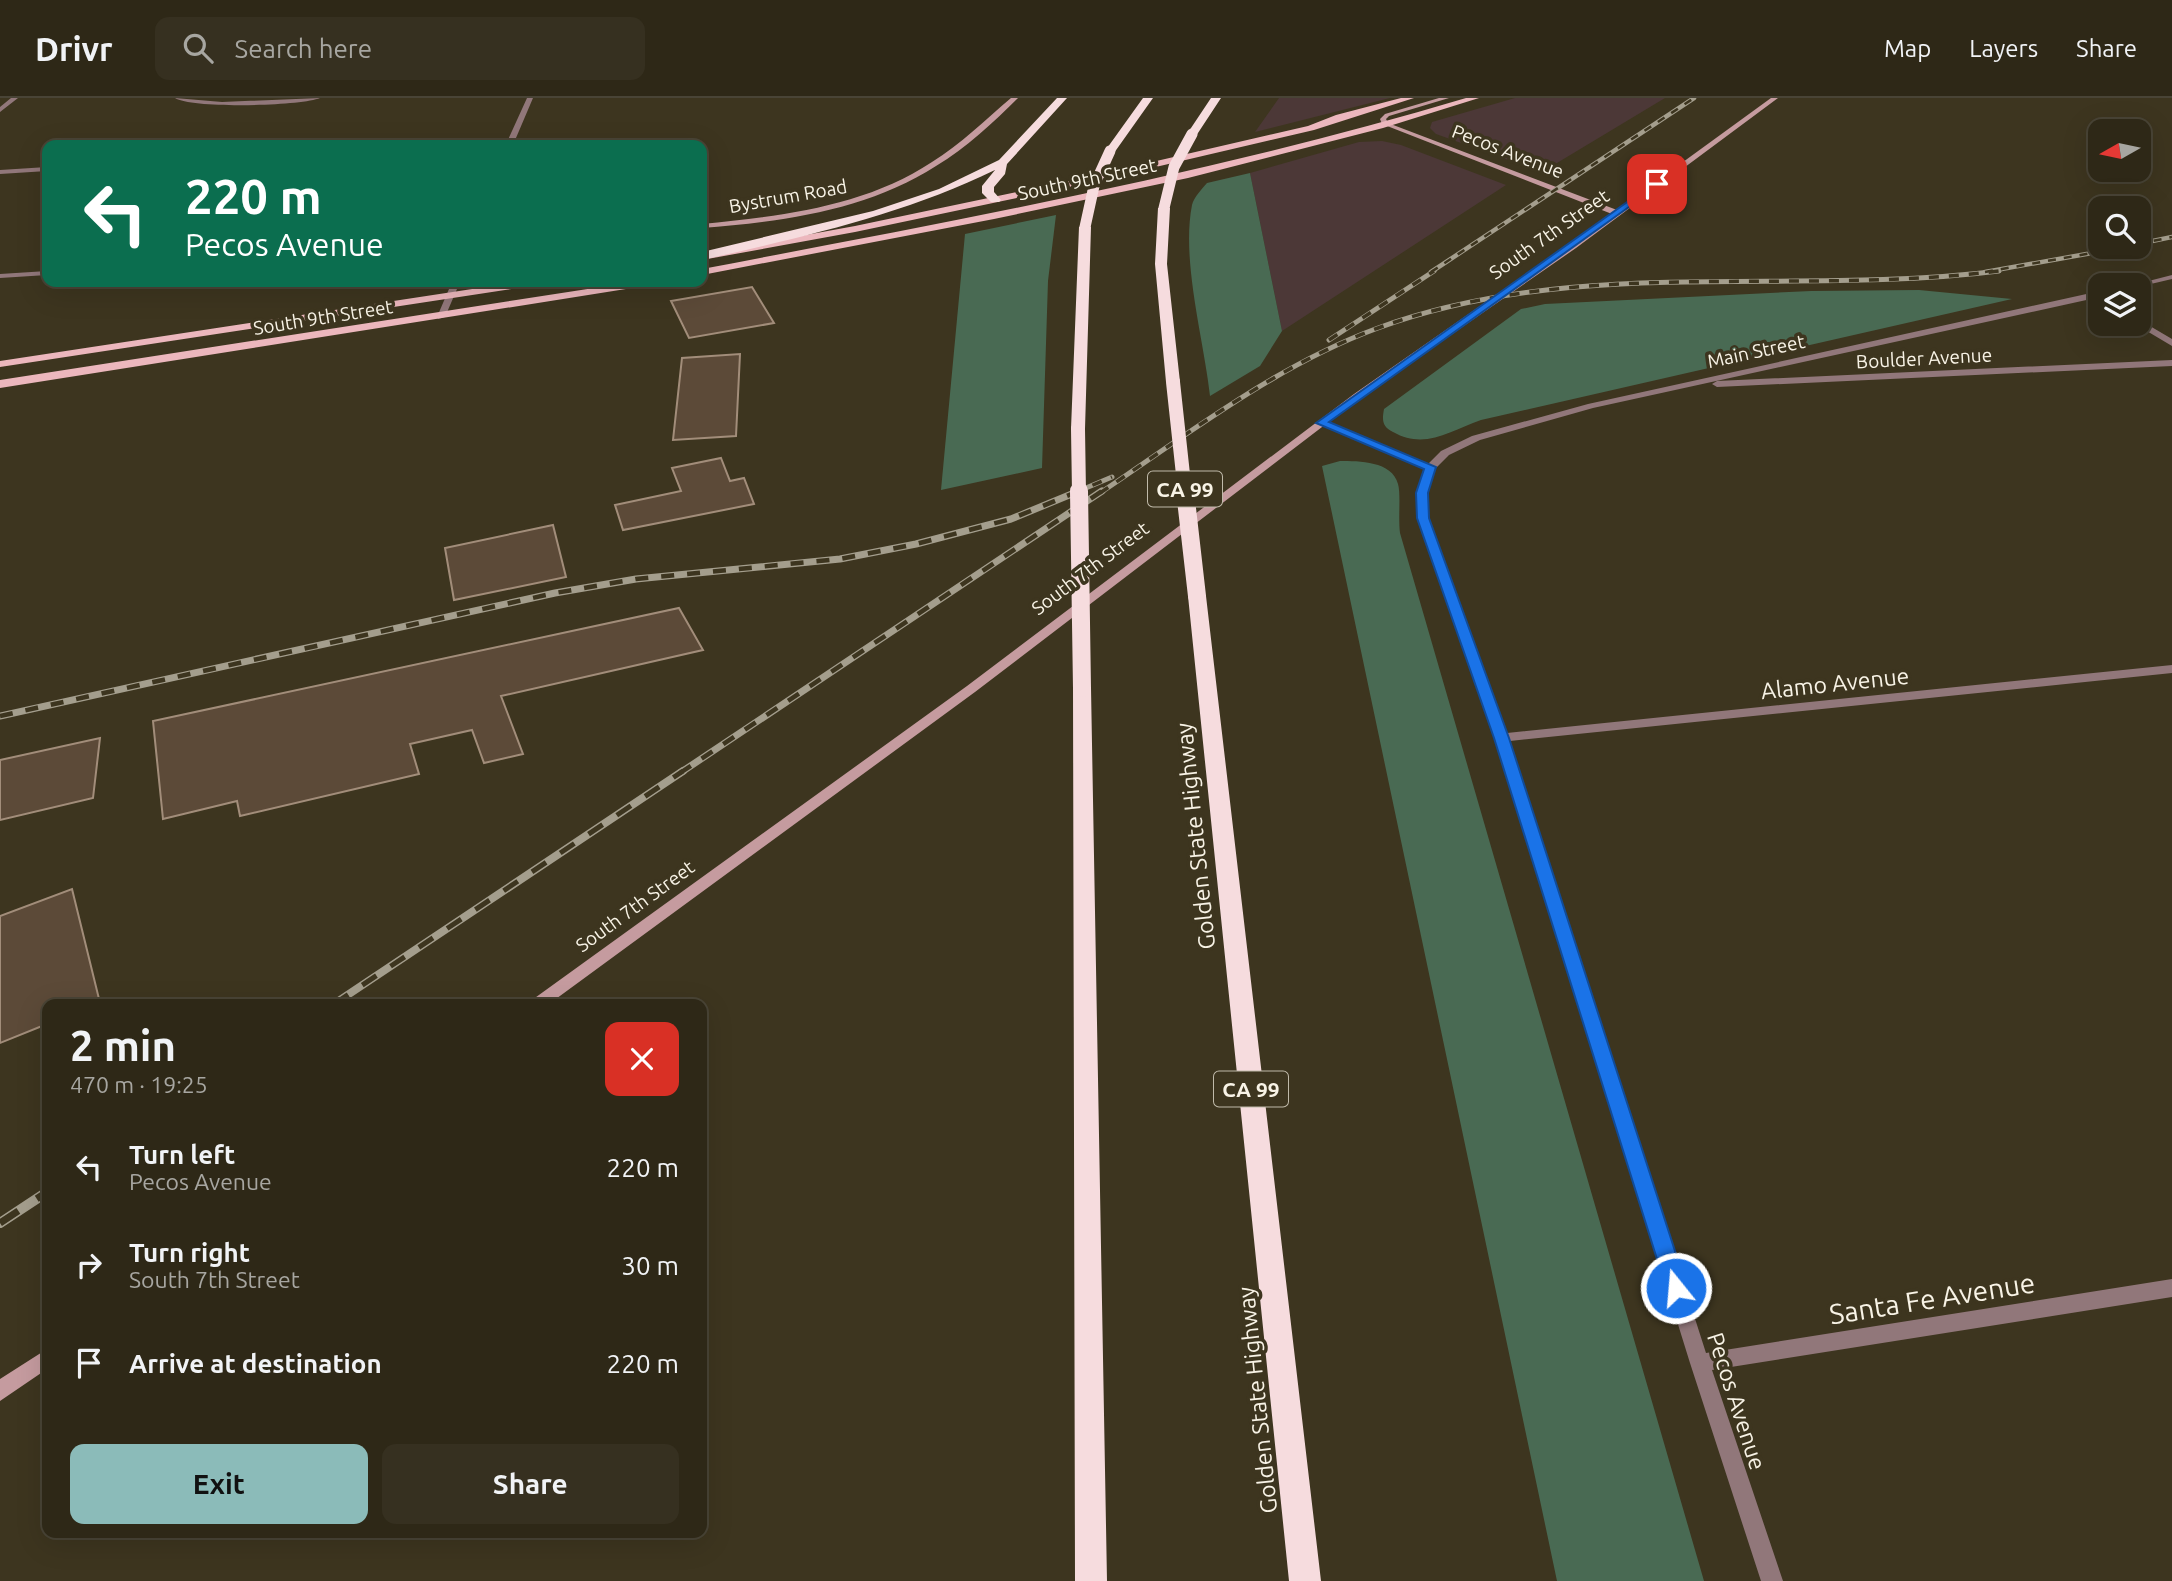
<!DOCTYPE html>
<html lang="en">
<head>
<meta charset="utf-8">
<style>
  body { margin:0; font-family:Ubuntu,sans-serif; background:#363020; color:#f1f3f6; height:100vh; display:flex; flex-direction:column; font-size:26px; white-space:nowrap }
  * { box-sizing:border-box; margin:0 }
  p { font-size:23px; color:#a7a6a1 }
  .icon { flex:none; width:38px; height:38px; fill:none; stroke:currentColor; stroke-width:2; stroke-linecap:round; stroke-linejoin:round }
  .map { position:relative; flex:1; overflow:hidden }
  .sheet { position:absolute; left:42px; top:901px; width:665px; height:539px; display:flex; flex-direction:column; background:#2e2817; border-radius:14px; box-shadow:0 7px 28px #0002,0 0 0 2px #494436 }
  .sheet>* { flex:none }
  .top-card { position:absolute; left:42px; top:42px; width:665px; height:147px; border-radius:14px; box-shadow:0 7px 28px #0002,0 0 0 2px #494436; background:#0b6e4f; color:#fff; overflow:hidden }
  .needle { width:46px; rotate:261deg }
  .fabs { position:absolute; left:2088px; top:21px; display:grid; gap:14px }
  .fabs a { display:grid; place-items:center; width:63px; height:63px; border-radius:14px; background:#2e2817; box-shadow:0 7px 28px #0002,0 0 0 2px #494436; font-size:35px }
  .pin { position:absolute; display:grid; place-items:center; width:60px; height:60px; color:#fff; margin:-30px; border-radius:14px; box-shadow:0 4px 10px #0006 }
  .me { position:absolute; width:77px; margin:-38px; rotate:343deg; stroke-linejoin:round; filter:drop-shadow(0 0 5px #0008) }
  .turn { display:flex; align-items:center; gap:24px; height:147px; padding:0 28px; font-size:32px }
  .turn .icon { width:91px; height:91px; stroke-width:2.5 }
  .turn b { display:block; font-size:49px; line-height:60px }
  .round { display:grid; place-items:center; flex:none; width:74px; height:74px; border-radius:14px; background:#363020 }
  .overview { display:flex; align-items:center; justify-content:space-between; height:119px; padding:0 28px }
  h1 { font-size:42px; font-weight:600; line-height:52px }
  .button { display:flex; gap:14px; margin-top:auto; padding:14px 28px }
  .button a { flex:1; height:80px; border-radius:14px; background:#8bbbb9; color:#111; font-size:28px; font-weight:600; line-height:80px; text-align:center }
  .button a+a { background:#363020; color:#f1f3f6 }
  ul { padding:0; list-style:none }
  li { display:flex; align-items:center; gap:21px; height:98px; padding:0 28px }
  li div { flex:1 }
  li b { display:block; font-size:26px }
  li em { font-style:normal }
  header { display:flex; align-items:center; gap:42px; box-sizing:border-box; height:98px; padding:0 35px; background:#2e2817; border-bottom:2px solid #494436 }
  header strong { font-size:33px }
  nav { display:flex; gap:38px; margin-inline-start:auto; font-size:24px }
  .search { width:490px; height:63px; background:#363020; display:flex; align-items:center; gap:18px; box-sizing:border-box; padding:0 24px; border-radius:14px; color:#a7a6a1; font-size:26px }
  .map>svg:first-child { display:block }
  .commercial { fill:#4c3837 }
  .green { fill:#496a53 }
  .building { fill:#5c4a38; stroke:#a28d7a; stroke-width:2 }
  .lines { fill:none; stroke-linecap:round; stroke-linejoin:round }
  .street { fill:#91777a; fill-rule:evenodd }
  .secondary { fill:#c59b9f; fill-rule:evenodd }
  .primary { fill:#ecb7bd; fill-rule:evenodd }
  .highway { fill:#f6dcde; fill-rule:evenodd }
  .rail-far4-casing { stroke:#a49e8d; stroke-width:4.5 }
  .rail-far3-casing { stroke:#a49e8d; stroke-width:5 }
  .rail-far2-casing { stroke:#a49e8d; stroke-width:7 }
  .rail-far1-casing { stroke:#a49e8d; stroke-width:8 }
  .rail-casing { stroke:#a49e8d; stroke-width:10 }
  .rail-far4 { stroke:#3d351f; stroke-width:2.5; stroke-dasharray:8; stroke-linecap:butt }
  .rail-far3 { stroke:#3d351f; stroke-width:3.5; stroke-dasharray:10; stroke-linecap:butt }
  .rail-far2 { stroke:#3d351f; stroke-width:4.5; stroke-dasharray:13; stroke-linecap:butt }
  .rail-far1 { stroke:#3d351f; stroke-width:5; stroke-dasharray:17; stroke-linecap:butt }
  .rail { stroke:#3d351f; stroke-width:7; stroke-dasharray:22; stroke-linecap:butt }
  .highway-bridge-far2 { stroke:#f6dcde; stroke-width:11 }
  .highway-bridge-far1 { stroke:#f6dcde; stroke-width:14 }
  .highway-bridge { stroke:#f6dcde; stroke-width:18 }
  .route { fill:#1a73e8; stroke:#114b97; stroke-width:2 }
  .labels { text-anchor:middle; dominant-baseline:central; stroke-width:7; stroke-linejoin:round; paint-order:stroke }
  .far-street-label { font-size:19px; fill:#f8f3e6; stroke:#3d351f }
  .shield { fill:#3d351f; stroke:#c0baaa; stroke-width:2 }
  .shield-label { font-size:21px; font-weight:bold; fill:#f8f3e6 }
  .street-label { font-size:23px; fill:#f8f3e6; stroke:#3d351f }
  .near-street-label { font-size:28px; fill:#f8f3e6; stroke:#3d351f }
</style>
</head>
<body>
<header>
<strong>Drivr</strong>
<div class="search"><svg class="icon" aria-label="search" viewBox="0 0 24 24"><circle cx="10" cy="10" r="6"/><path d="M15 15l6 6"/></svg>Search here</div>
<nav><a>Map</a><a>Layers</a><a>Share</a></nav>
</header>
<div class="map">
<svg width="2172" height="1483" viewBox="0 0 2172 1483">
  <rect width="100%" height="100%" fill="#3d351f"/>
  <path class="commercial" d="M1279 0H1390L1255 34Z
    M1515 0H1665L1542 74 1436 36 1430 30 1432 24Z
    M1382 43 1401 47 1506 87 1282 233 1250 75 1359 44Z"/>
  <path class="green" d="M1250 75 1282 233 1260 268 1210 298C1204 242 1181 163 1192 107 1194 99 1202 91 1207 85Z
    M1056 117 1048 183 1042 370 941 392 965 136Z
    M1919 192 2012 201 1481 322C1450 333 1425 352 1393 334 1382 329 1382 322 1384 311L1521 211 1545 206 1811 193Z
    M1340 363C1359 363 1392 363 1398 386 1401 396 1398 420 1400 435L1704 1483H1557L1322 368Z"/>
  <path class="building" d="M752 189 774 225 689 240 671 203Z
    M740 256 736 338 673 342 682 260Z
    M721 360 730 383 744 380 754 406 623 432 615 407 681 393 672 370Z
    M553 427 566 479 454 502 445 450Z
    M679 510 703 552 501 598 523 656 484 665 472 632 410 646 419 676 240 718 237 703 163 721 153 623Z
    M100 640 93 700 0 722V662Z
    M72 791 100 905 47 906V926L0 945V818Z"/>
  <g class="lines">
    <path class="street" d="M11 0H18L0 14V9Z
      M175 0 222 4 320 0C301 8 193 11 175 0Z
      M527 0H533L513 47H476L479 45 507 44Z
      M47 69V73L0 76V72Z
      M47 173V177L0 180V176Z
      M2172 177V181L2138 189V187H2133Z
      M452 184H460L445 219 438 221 437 219Z
      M2100 193V199L1593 310 1480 342 1449 357 1435 371 1427 395 1428 420 1507 635 2172 567V575L1510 643 1706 1255 2172 1181V1199L1712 1272 1783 1483H1761L1690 1265 1496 640 1418 420 1417 395 1424 371 1316 325 1324 323 1428 366 1441 353 1472 338 1588 306Z
      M2138 221 2172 241V248L2135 226H2138Z
      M2172 262V268L1717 289 1712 286 1717 283Z"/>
    <path class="secondary" d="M1011 0H1018C994 24 966 50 936 68 868 112 782 124 702 130V126C781 118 864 109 932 64 961 46 985 22 1011 0Z
      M1439 0H1449L1389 18 1386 21 1388 25 1617 112 1771 0H1778L1576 150 1360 300 975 594 549 906H530L532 902 967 588 1354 296 1612 116 1382 26 1380 21 1385 16Z
      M47 1251V1271L0 1303V1281Z"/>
    <path class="primary" d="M1401 0H1414L1314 32 1083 86 855 134 702 162V156L855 128 1083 80 1308 28 1336 17Z
      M1466 0H1479L1383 30 1188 80 994 121 702 177V171C959 122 1216 75 1466 0Z
      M519 184H543L538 187 0 269V263Z
      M633 184H656L651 187 0 290V282Z"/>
    <path class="highway" d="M1057 0H1067L1007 66 1005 76 994 89V94L1001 102 999 104H991L982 95V88L995 72C903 117 802 139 702 162V154L873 113 939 91 999 62Z
      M1143 0H1153L1114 55H1106L1105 53Z
      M1211 0H1221L1196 38H1188L1187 36Z
      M1164 107 1170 110 1167 166 1180 284 1173 288 1166 284 1155 166 1158 110Z
      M1085 125 1091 129 1085 331 1078 335 1071 331 1079 129Z
      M1197 493 1206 498 1321 1483H1289L1188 498Z
      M1082 584 1091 590 1107 1483H1075L1073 590Z"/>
    <g class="rail-far4-casing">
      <path id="rail-far4" d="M2138 146 2172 139
        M1431 174 1694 0
        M1985 174 2126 149"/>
    </g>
    <g class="rail-far3-casing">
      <path id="rail-far3" d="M1329 242 1434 173
        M1074 395 1112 379
        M1100 395C1188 336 1277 267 1378 230 1578 157 1792 199 1999 173"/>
    </g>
    <g class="rail-far2-casing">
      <path id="rail-far2" d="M0 618 555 495 636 481 840 461 916 446 1011 421 1079 393
        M680 675 1102 393"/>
    </g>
    <g class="rail-far1-casing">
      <path id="rail-far1" d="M334 906 683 673"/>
    </g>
    <g class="rail-casing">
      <path id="rail" d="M0 1125 47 1094"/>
    </g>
    <use href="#rail-far4" class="rail-far4"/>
    <use href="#rail-far3" class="rail-far3"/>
    <use href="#rail-far2" class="rail-far2"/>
    <use href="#rail-far1" class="rail-far1"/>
    <use href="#rail" class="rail"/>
    <path class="highway-bridge-far2" d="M1164 110 1174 69 1192 36
      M1085 129 1094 88 1110 53"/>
    <path class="highway-bridge-far1" d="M1173 284 1185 395
      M1078 331 1079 395"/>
    <path class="highway-bridge" d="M1079 393 1082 590
      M1185 393 1197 498"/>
  </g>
  <path class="route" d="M1654 85 1661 86 1329 324 1436 369 1428 395 1429 420 1509 640 1687 1190 1684 1197 1676 1200 1669 1197 1666 1190 1494 640 1417 420 1416 395 1424 371 1316 325Z"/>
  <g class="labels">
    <g class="far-street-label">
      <text transform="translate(1508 53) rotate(21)">Pecos Avenue</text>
      <text transform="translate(1087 81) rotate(-12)">South 9th Street</text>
      <text transform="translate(788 98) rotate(-10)">Bystrum Road</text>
      <text transform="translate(1549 136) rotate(-35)">South 7th Street</text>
      <text transform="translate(323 219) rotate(-9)">South 9th Street</text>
      <text transform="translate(1756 253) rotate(-12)">Main Street</text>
      <text transform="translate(1924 260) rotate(-3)">Boulder Avenue</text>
      <text transform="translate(1090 470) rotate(-37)">South 7th Street</text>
      <text transform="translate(635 808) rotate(-36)">South 7th Street</text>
    </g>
    <g class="shield">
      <rect x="1148" y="373.5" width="74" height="35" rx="5"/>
      <rect x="1214" y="973.5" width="74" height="35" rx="5"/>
    </g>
    <g class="shield-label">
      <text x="1185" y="391">CA 99</text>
      <text x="1251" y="991">CA 99</text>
    </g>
    <g class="street-label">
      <text transform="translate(1835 585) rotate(-6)">Alamo Avenue</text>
      <text transform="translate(1195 738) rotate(-96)">Golden State Highway</text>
      <text transform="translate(1257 1302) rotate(-96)">Golden State Highway</text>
      <text transform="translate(1737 1303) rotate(72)">Pecos Avenue</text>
    </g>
    <g class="near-street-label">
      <text transform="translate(1932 1200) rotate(-9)">Santa Fe Avenue</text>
    </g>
  </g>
</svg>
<div class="fabs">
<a><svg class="needle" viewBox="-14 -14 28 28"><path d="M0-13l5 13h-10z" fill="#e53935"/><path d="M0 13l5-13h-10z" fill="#a7a6a1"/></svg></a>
<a><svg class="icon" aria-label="search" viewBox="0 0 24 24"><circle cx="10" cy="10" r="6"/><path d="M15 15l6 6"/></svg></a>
<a><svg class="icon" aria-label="layers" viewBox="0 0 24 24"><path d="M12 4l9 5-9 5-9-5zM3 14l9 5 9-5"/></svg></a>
</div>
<div class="pin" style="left:1657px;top:86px;background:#d93025"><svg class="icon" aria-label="arrive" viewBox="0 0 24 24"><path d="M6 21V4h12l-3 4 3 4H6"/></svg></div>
<svg class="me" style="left:1676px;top:1190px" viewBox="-20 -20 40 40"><circle r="17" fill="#1a73e8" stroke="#fff" stroke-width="3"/><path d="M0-11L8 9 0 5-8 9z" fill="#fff"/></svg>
<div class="top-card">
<div class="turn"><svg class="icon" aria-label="left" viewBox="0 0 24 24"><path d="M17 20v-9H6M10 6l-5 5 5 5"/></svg><div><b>220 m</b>Pecos Avenue</div></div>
</div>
<section class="sheet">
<div class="overview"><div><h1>2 min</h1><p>470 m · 19:25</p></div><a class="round" style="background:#d93025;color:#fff"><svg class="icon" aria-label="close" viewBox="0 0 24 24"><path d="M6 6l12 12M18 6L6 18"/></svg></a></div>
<ul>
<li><svg class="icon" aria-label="left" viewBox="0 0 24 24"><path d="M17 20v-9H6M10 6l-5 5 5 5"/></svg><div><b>Turn left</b><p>Pecos Avenue</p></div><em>220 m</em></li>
<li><svg class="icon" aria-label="right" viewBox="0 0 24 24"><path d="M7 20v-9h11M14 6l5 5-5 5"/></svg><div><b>Turn right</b><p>South 7th Street</p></div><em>30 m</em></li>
<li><svg class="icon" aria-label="arrive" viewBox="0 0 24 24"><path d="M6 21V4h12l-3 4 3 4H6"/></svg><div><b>Arrive at destination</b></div><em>220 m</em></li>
</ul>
<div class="button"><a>Exit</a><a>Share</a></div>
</section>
</div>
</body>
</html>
